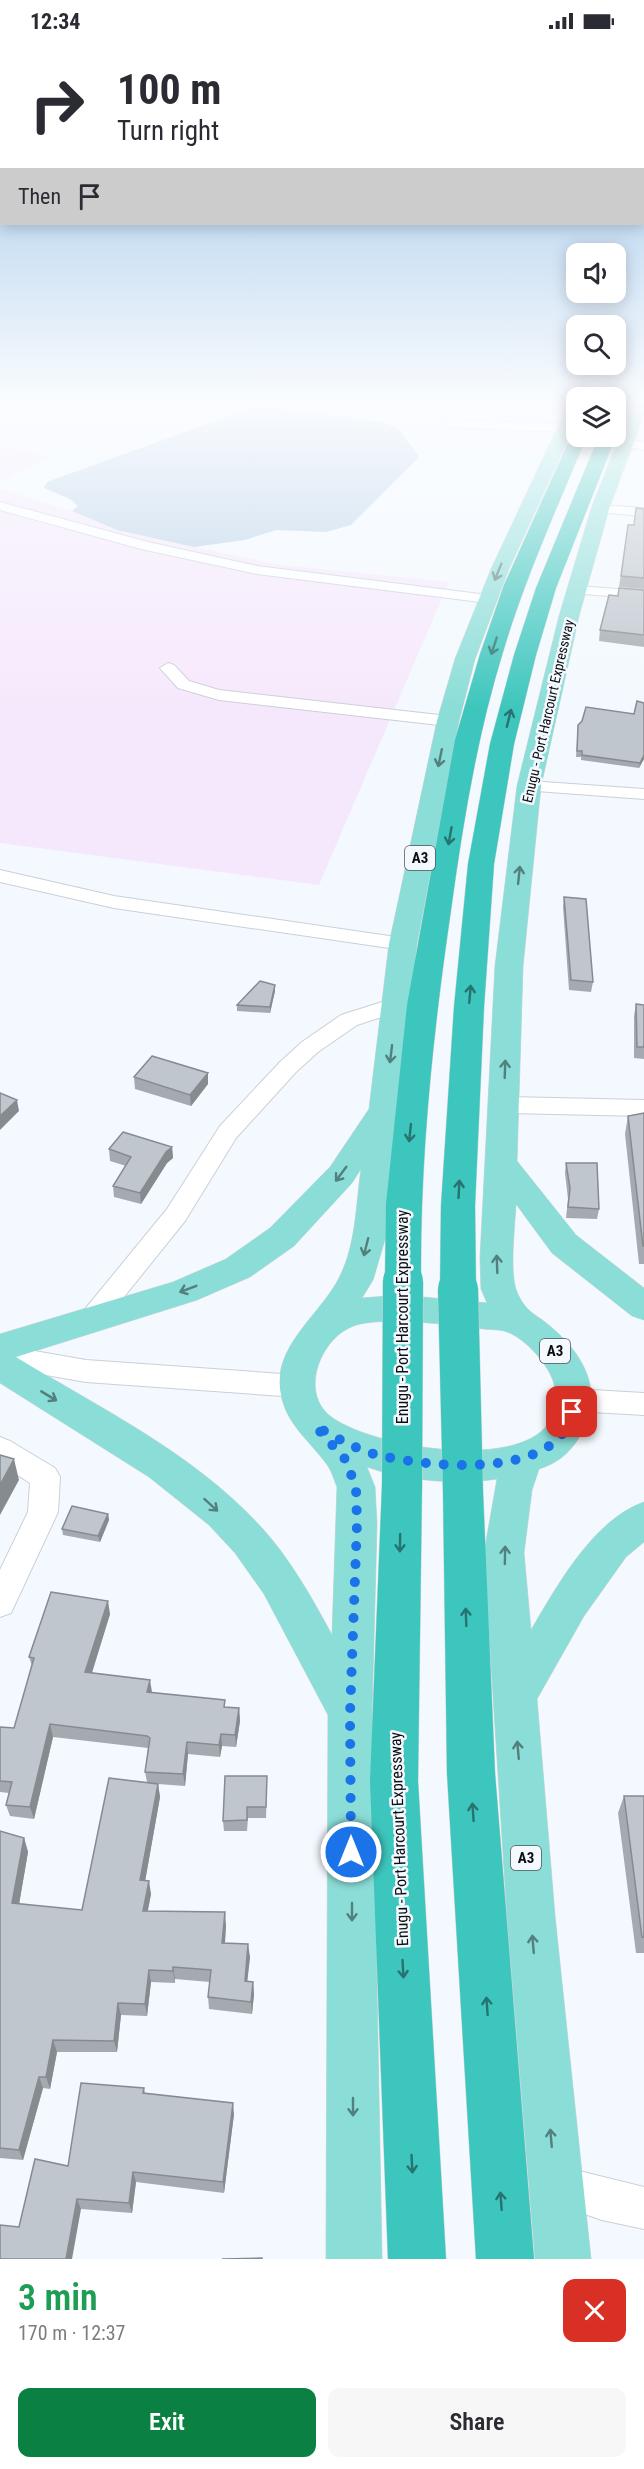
<!DOCTYPE html>
<html lang="en">
<head>
<meta charset="utf-8">
<style>
  body { margin:0; font-family:"Roboto Condensed",sans-serif; background:#f7f7f7; color:#2b2b33; height:100vh; display:flex; flex-direction:column; font-size:22px; white-space:nowrap }
  * { box-sizing:border-box; margin:0 }
  p { font-size:20px; color:#7c7c81 }
  .icon { flex:none; width:33px; height:33px; fill:none; stroke:currentColor; stroke-width:2; stroke-linecap:round; stroke-linejoin:round }
  .map { position:relative; height:2217px; overflow:hidden }
  .sheet { display:flex; flex-direction:column; background:#fff; flex:1 }
  .sheet>* { flex:none }
  .hud { position:absolute; left:0px; top:0px; width:645px; height:183px; box-shadow:0 3px 15px #0003; background:#fff; color:#2b2b33; overflow:hidden }
  .controls { position:absolute; left:566px; top:201px; display:grid; gap:12px }
  .controls a { display:grid; place-items:center; width:60px; height:60px; border-radius:12px; background:#fff; box-shadow:0 3px 15px #0003; font-size:30px }
  .pin { position:absolute; display:grid; place-items:center; width:51px; height:51px; color:#fff; margin:-26px; border-radius:12px; box-shadow:0 3px 9px #0006 }
  .me { position:absolute; width:66px; margin:-33px; rotate:0deg; stroke-linejoin:round; filter:drop-shadow(0 0 4px #0008) }
  .turn { display:flex; align-items:center; gap:21px; height:126px; padding:0 18px; font-size:27px }
  .turn .icon { width:78px; height:78px; stroke-width:2.5 }
  .turn b { display:block; font-size:42px; line-height:51px }
  .then { display:flex; align-items:center; height:57px; padding:0 18px; background:#0003; gap:12px; font-size:22px }
  .round { display:grid; place-items:center; flex:none; width:63px; height:63px; border-radius:12px; background:#f7f7f7 }
  .head { display:flex; align-items:center; justify-content:space-between; height:102px; padding:0 18px }
  h1 { font-size:36px; font-weight:600; line-height:45px; color:#1e9e55 }
  .cta { display:flex; gap:12px; margin-top:auto; padding:12px 18px }
  .cta a { flex:1; height:69px; border-radius:12px; background:#0b8043; color:#fff; font-size:24px; font-weight:600; line-height:69px; text-align:center }
  .cta a+a { background:#f7f7f7; color:#2b2b33 }
  .status { display:flex; justify-content:space-between; align-items:center; height:42px; padding:0 30px; background:#fff; direction:ltr }
  .status svg { height:16px; fill:currentColor }
  .map>svg:first-child { display:block }
  .industrial { fill:#f6e8fc }
  .water { fill:#b6cfe5 }
  .lines { fill:none; stroke-linecap:round; stroke-linejoin:round }
  .minor-casing { stroke:#cad0d7; stroke-width:2 }
  .major-casing { stroke:#d3d4d4; stroke-width:1 }
  .highway-casing { stroke:#d3d4d4; stroke-width:1 }
  .minor { fill:#fff; fill-rule:evenodd }
  .major { fill:#8bddd7; fill-rule:evenodd }
  .highway { fill:#3dc6bd; fill-rule:evenodd }
  .highway-bridge-casing { stroke:#d3d4d4; stroke-width:41; stroke-linecap:butt }
  .highway-bridge { stroke:#3dc6bd; stroke-width:40 }
  .wall { fill:#a4aab0 }
  .shaded-wall { fill:#868b90 }
  .building { fill:#bfc6cd; stroke:#868b90; stroke-width:1.5 }
  .oneway { stroke:#52807d }
  .oneway2 { stroke:#27736f }
  .route { stroke:#1a73e8; stroke-width:10; stroke-dasharray:0 18 }
  .labels { text-anchor:middle; dominant-baseline:central; stroke-width:5; stroke-linejoin:round; paint-order:stroke }
  .far-street-label { font-size:14px; fill:#0c0e10; stroke:#f3f9fe }
  .shield { fill:#f3f9fe; stroke:#515457; stroke-width:1.5 }
  .shield-label { font-size:15px; font-weight:bold; fill:#0c0e10 }
  .street-label { font-size:16px; fill:#0c0e10; stroke:#f3f9fe }
</style>
</head>
<body>
<div class="status"><b>12:34</b><svg viewBox="0 0 49 12"><path d="M0 12V9h3v3zM5 12V6h3v6zM10 12V3h3v9zM15 12V0h3v12zM26 1h20v11H26zM47 4h2v5h-2z"/></svg></div>
<div class="map">
<svg width="644" height="2217" viewBox="0 0 644 2217">
  <rect width="100%" height="100%" fill="#f3f9fe"/>
  <path class="industrial" d="M0 404 50 415 0 439Z
    M0 447 72 469 117 488 274 522 449 540 319 843 0 801Z"/>
  <path class="water" d="M257 364 382 380 398 386 419 415 351 483 326 490 276 488 245 498 194 505 117 488 72 469 78 464 70 457 44 446 47 440Z"/>
  <g class="lines">
    <g class="minor-casing">
      <path id="minor" d="M317 357H366L360 361 313 363 311 361Z
        M449 378 565 382 571 386 565 390 445 385V379Z
        M625 397 644 400V408L621 404 619 401 621 398Z
        M0 460 148 500 257 524 488 553 495 557 488 561 257 532 141 507 0 468Z
        M600 463 644 466V474L595 470 593 467Z
        M577 544 644 549V557L572 551 570 548Z
        M168 621 174 623 189 639 219 648 448 674 454 675 456 679 454 683 448 684 219 658 178 646 160 626Z
        M529 739 644 747V757L523 748 520 744 523 740Z
        M0 828 114 854 403 896 410 898 413 902 410 906 403 908 114 866 0 840Z
        M398 955 406 957 409 962 406 967 357 983 318 1010 296 1030 236 1096 185 1179 99 1286 90 1289 81 1286 77 1279 81 1272 167 1167 220 1084 280 1020 302 1000 341 973Z
        M504 1055 644 1058V1074L504 1071 496 1068 492 1063 496 1058Z
        M0 1303 86 1318 297 1333 307 1336 311 1344 307 1352 297 1355 86 1340 0 1325Z
        M574 1347 644 1351V1373L574 1369 564 1366 560 1358 564 1350Z
        M0 1395 10 1399 55 1426 60 1435 58 1470 11 1571 0 1575V1528L28 1470 30 1441 0 1422Z
        M555 2123 644 2145V2187L602 2178 541 2157 535 2143 541 2129Z"/>
    </g>
    <g class="major-casing">
      <path id="major" d="M634 357H644V372L609 467 579 574 541 744 523 924 517 1119 576 1193 644 1246V1278L632 1274 552 1211 516 1162C515 1183 509 1232 517 1250 526 1271 535 1271 551 1285 581 1310 603 1346 585 1385 574 1407 561 1420 539 1427L532 1448 524 1511 531 1588C557 1544 593 1478 644 1460V1500L626 1515 584 1574 537 1657 555 1874 591 2217H535L507 1874 484 1511 497 1437C455 1443 408 1439 367 1425L375 1445 377 1482 372 1672 382 2217H326L328 1673 264 1552 235 1511 209 1483 149 1435 0 1341V1292L173 1240 226 1217 270 1186 330 1125 369 1067 389 902 437 679 455 617 491 527 568 363 576 358V380L509 527 475 617 459 679 417 902 386 1194 373 1238 362 1256 401 1253 487 1261 481 1247 480 1216 495 924 517 744 559 574 591 467ZM361 1127C356 1162 356 1202 340 1234 320 1275 268 1306 282 1357 289 1385 312 1401 328 1424 332 1430 334 1438 337 1445L332 1593C312 1556 291 1518 262 1486 194 1411 101 1367 16 1315L197 1258 250 1235 294 1204 352 1141ZM389 1279C421 1280 453 1282 484 1287 491 1288 500 1287 507 1290 525 1296 550 1324 554 1342 556 1355 556 1371 548 1382 515 1429 370 1405 330 1374 300 1350 320 1300 349 1286 360 1280 376 1280 389 1279Z"/>
    </g>
    <g class="highway-casing">
      <path id="highway" d="M615 357H631L623 377 615 382Z
        M573 390H576V394H587C557 466 525 536 503 610 477 694 463 781 451 868 433 991 420 1115 421 1239L416 1248 403 1252 390 1248 385 1239 386 1162 407 963 455 698 480 612 504 543Z
        M615 392 616 394 556 546 536 613 514 702 494 822 484 965 475 1164 476 1247 471 1257 458 1260 445 1257 440 1247 441 1164 454 965 468 822 490 702 514 613 536 546 599 394H615Z
        M402 1426 416 1431 422 1443 418 1739 446 2217H388L370 1739 382 1443 388 1431Z
        M463 1433 477 1438 483 1450 495 1731 534 2217H476L447 1731 443 1450 449 1438Z"/>
    </g>
    <use href="#minor" class="minor"/>
    <use href="#major" class="major"/>
    <use href="#highway" class="highway"/>
    <g class="highway-bridge-casing">
      <path id="highway-bridge" d="M458 1247 463 1450
        M402 1443 403 1239"/>
    </g>
    <use href="#highway-bridge" class="highway-bridge"/>
  </g>
  <path class="wall" d="M644 467V547L619 545 628 483H634Z
    M644 548V605L599 599 600 588 618 554Z
    M578 683 644 717 639 726 581 718V715H576Z
    M564 855 593 940 591 950 569 948 563 865Z
    M275 949 270 971 237 969V963Z
    M636 962 644 963V1017L634 1016V974Z
    M208 1031V1042L191 1064 135 1047 134 1035Z
    M644 1071V1222H639L625 1092 628 1074Z
    M172 1105 173 1116 167 1121 141 1162 114 1155 113 1144 126 1124 110 1119 109 1107Z
    M566 1121 599 1167 597 1177 566 1176 568 1157 565 1131Z
    M108 1472 109 1478 100 1500 63 1493 62 1487Z
    M110 1572 92 1631 152 1650 226 1665 239 1666 240 1679 236 1705 222 1704 220 1715 188 1712 185 1744 158 1742 160 1755 145 1839 151 1852 148 1869 226 1883 225 1901 250 1915 247 1939 253 1940 254 1952 252 1972 209 1967 208 1955 210 1940 175 1937V1941L151 1940 147 1974 121 1973 117 2010H57L50 2047 43 2046 23 2118 0 2116V1789L24 1796 28 1810 19 1862 82 1868 147 1740 145 1730 148 1706 53 1695 34 1777 10 1774 6 1763 9 1751 0 1750V1685L14 1686 32 1624 29 1615Z
    M267 1744 266 1776H248L247 1789H224L223 1779Z
    M624 1754H644V1911H636L618 1771Z
    M144 2046 145 2051 234 2072 224 2151 136 2140 132 2171 81 2167 19 2185 68 2124Z"/>
  <path class="shaded-wall" d="M644 713V717L639 726 640 721Z
    M275 943V949L270 971V965Z
    M208 1031V1042L191 1064 190 1053Z
    M17 1058 19 1069 0 1088V1074Z
    M172 1105 173 1116 167 1121 141 1162 140 1151 166 1110Z
    M14 1417 19 1438 0 1473V1443Z
    M108 1472 109 1478 100 1500 98 1494Z
    M108 1559 110 1572 88 1643 85 1630Z
    M150 1638 152 1650H147Z
    M239 1666 240 1679 236 1705 235 1693Z
    M50 1682 53 1695 34 1777 30 1765Z
    M221 1692 222 1704 220 1715 219 1703Z
    M187 1700 188 1712 185 1744 183 1732Z
    M158 1742 160 1755 143 1851 140 1838Z
    M24 1796 28 1810 17 1874 12 1861Z
    M149 1839 151 1852 145 1881 143 1869Z
    M225 1870 226 1883 224 1914 222 1901Z
    M248 1902 250 1915 246 1951 245 1939Z
    M173 1925 175 1937V1941L173 1929Z
    M149 1928 151 1940 147 1974 145 1962Z
    M253 1940 254 1952 252 1972 251 1960Z
    M118 1961 121 1973 117 2010 114 1999Z
    M53 1998 57 2010 50 2047 46 2035Z
    M39 2035 43 2046 23 2118 19 2108Z
    M233 2061 234 2072 224 2151 223 2140Z
    M133 2130 136 2140 132 2171 129 2161Z
    M77 2157 81 2167 72 2217H66Z"/>
  <path class="building" d="M636 466 644 467V536L621 534 628 483H634Z
    M619 546 644 548V593L600 588 609 553 618 554Z
    M637 659 644 661V713L640 721 582 713V709H577L578 683 582 679 586 665 634 672Z
    M564 855 586 857 593 940 571 938Z
    M260 939 275 943 270 965 237 963Z
    M636 962 644 963V1005H637Z
    M152 1014 208 1031 190 1053 134 1035Z
    M0 1051 17 1058 0 1074Z
    M644 1071V1204H643L628 1074Z
    M123 1090 172 1105 166 1110 140 1151 113 1144 131 1115 109 1107Z
    M566 1121H597L599 1167 568 1165 570 1146Z
    M0 1413 14 1417 0 1443Z
    M72 1464 108 1472 98 1494 62 1487Z
    M51 1550 108 1559 85 1630 150 1638 147 1650 225 1658 224 1665 239 1666 235 1693 221 1692 219 1703 187 1700 183 1732 145 1730 150 1696 147 1694 50 1682 30 1765 6 1763 12 1740 0 1739V1685L14 1686 34 1616 29 1615Z
    M225 1734H267L266 1765H247V1778L223 1779Z
    M109 1736 158 1742 140 1838 149 1839 143 1869 225 1870 222 1901 248 1902 245 1939 253 1940 251 1960 208 1955 211 1928 173 1925V1929L149 1928 145 1962 118 1961 114 1999 53 1998 46 2035H39L19 2108 0 2106V1789L24 1796 12 1861 82 1868Z
    M624 1754H644V1895H642Z
    M81 2041 144 2046 143 2051 233 2061 223 2140 133 2130 129 2161 77 2157 66 2217H0V2183L19 2185 35 2117 68 2124Z
    M262 2216V2217H222Z"/>
  <defs><path id="oneway-shaft" d="M-6 0H5M1.5-3L5.5 0L1.5 3" fill="none" stroke-width="1.6" stroke-linecap="round" stroke-linejoin="round" transform="scale(1.5)"/></defs>
  <g class="oneway">
    <use href="#oneway-shaft" transform="translate(498 530) rotate(112)"/>
    <use href="#oneway-shaft" transform="translate(440 716) rotate(102)"/>
    <use href="#oneway-shaft" transform="translate(519 833) rotate(-84)"/>
    <use href="#oneway-shaft" transform="translate(391 1012) rotate(97)"/>
    <use href="#oneway-shaft" transform="translate(505 1027) rotate(-88)"/>
    <use href="#oneway-shaft" transform="translate(341 1132) rotate(127)"/>
    <use href="#oneway-shaft" transform="translate(366 1205) rotate(104)"/>
    <use href="#oneway-shaft" transform="translate(497 1222) rotate(-92)"/>
    <use href="#oneway-shaft" transform="translate(188 1247) rotate(159)"/>
    <use href="#oneway-shaft" transform="translate(49 1354) rotate(31)"/>
    <use href="#oneway-shaft" transform="translate(211 1463) rotate(42)"/>
    <use href="#oneway-shaft" transform="translate(505 1513) rotate(-89)"/>
    <use href="#oneway-shaft" transform="translate(518 1708) rotate(-95)"/>
    <use href="#oneway-shaft" transform="translate(352 1870) rotate(90)"/>
    <use href="#oneway-shaft" transform="translate(533 1902) rotate(-95)"/>
    <use href="#oneway-shaft" transform="translate(353 2065) rotate(90)"/>
    <use href="#oneway-shaft" transform="translate(551 2096) rotate(-95)"/>
  </g>
  <g class="oneway2">
    <use href="#oneway-shaft" transform="translate(494 604) rotate(108)"/>
    <use href="#oneway-shaft" transform="translate(509 676) rotate(-76)"/>
    <use href="#oneway-shaft" transform="translate(450 794) rotate(100)"/>
    <use href="#oneway-shaft" transform="translate(470 952) rotate(-85)"/>
    <use href="#oneway-shaft" transform="translate(410 1091) rotate(96)"/>
    <use href="#oneway-shaft" transform="translate(459 1147) rotate(-87)"/>
    <use href="#oneway-shaft" transform="translate(400 1501) rotate(91)"/>
    <use href="#oneway-shaft" transform="translate(466 1575) rotate(-92)"/>
    <use href="#oneway-shaft" transform="translate(473 1770) rotate(-94)"/>
    <use href="#oneway-shaft" transform="translate(403 1927) rotate(87)"/>
    <use href="#oneway-shaft" transform="translate(487 1964) rotate(-94)"/>
    <use href="#oneway-shaft" transform="translate(412 2122) rotate(87)"/>
    <use href="#oneway-shaft" transform="translate(501 2159) rotate(-94)"/>
  </g>
  <linearGradient id="sky" x2="0" y2="1"><stop stop-color="#94bfe7"/><stop offset="0.54" stop-color="#fafcff"/><stop offset="1" stop-color="#fafcff" stop-opacity="0"/></linearGradient>
  <rect width="644" height="667" fill="url(#sky)"/>
  <g class="lines">
    <path class="route" d="M351 1810 350 1672 357 1482 356 1445 345 1417 315 1384C334 1394 353 1406 374 1412 424 1425 559 1440 572 1370"/>
  </g>
  <g class="labels">
    <g class="far-street-label">
      <text transform="translate(548 669) rotate(-77)">Enugu - Port Harcourt Expressway</text>
    </g>
    <g class="shield">
      <rect x="405" y="804" width="30" height="24" rx="4.5"/>
      <rect x="540" y="1297" width="30" height="24" rx="4.5"/>
      <rect x="511" y="1804" width="30" height="24" rx="4.5"/>
    </g>
    <g class="shield-label">
      <text x="420" y="816">A3</text>
      <text x="555" y="1309">A3</text>
      <text x="526" y="1816">A3</text>
    </g>
    <g class="street-label">
      <text transform="translate(402 1275) rotate(-90)">Enugu - Port Harcourt Expressway</text>
      <text transform="translate(399 1797) rotate(-92)">Enugu - Port Harcourt Expressway</text>
    </g>
  </g>
</svg>
<div class="controls">
<a><svg class="icon" aria-label="sound" viewBox="0 0 24 24"><path d="M4 9h4l5-4v14l-5-4H4zM17 9q2 3 0 6"/></svg></a>
<a><svg class="icon" aria-label="search" viewBox="0 0 24 24"><circle cx="10" cy="10" r="6"/><path d="M15 15l6 6"/></svg></a>
<a><svg class="icon" aria-label="layers" viewBox="0 0 24 24"><path d="M12 4l9 5-9 5-9-5zM3 14l9 5 9-5"/></svg></a>
</div>
<div class="pin" style="left:572px;top:1370px;background:#d93025"><svg class="icon" aria-label="arrive" viewBox="0 0 24 24"><path d="M6 21V4h12l-3 4 3 4H6"/></svg></div>
<svg class="me" style="left:351px;top:1810px" viewBox="-20 -20 40 40"><circle r="17" fill="#1a73e8" stroke="#fff" stroke-width="3"/><path d="M0-11L8 9 0 5-8 9z" fill="#fff"/></svg>
<div class="hud">
<div class="turn"><svg class="icon" aria-label="right" viewBox="0 0 24 24"><path d="M7 20v-9h11M14 6l5 5-5 5"/></svg><div><b>100 m</b>Turn right</div></div>
<div class="then">Then<svg class="icon" aria-label="arrive" viewBox="0 0 24 24"><path d="M6 21V4h12l-3 4 3 4H6"/></svg></div>
</div>
</div>
<section class="sheet">
<div class="head"><div><h1>3 min</h1><p>170 m · 12:37</p></div><a class="round" style="background:#d93025;color:#fff"><svg class="icon" aria-label="close" viewBox="0 0 24 24"><path d="M6 6l12 12M18 6L6 18"/></svg></a></div>
<div class="cta"><a>Exit</a><a>Share</a></div>
</section>
</body>
</html>
